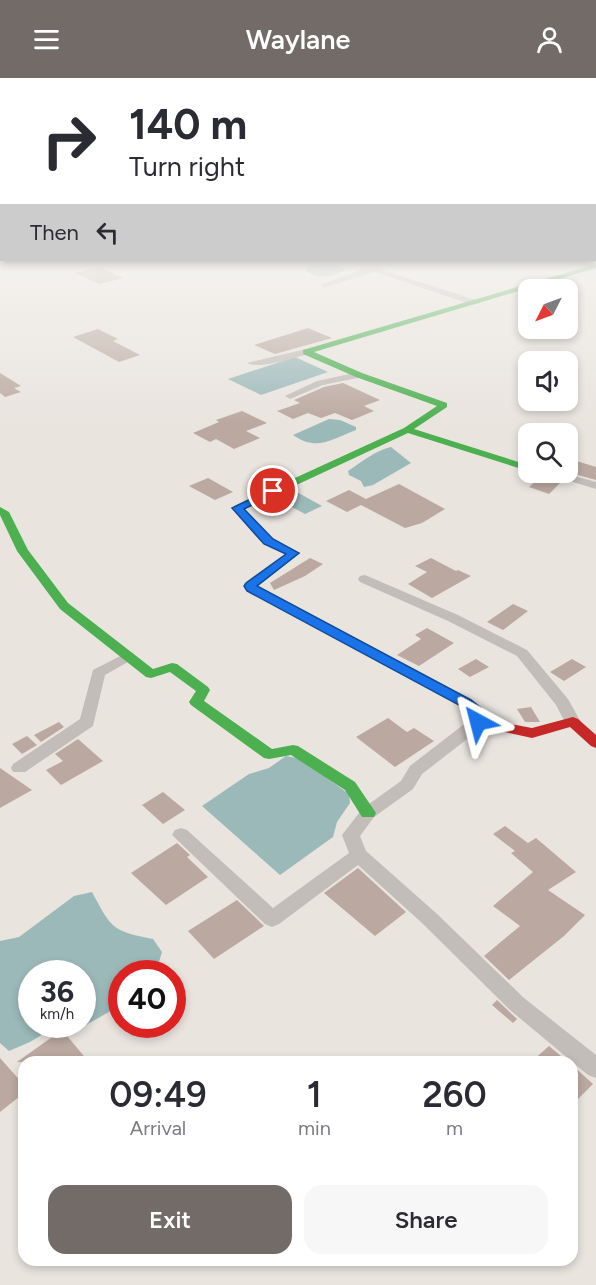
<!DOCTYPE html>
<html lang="en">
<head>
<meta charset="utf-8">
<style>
  body { margin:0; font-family:Figtree,sans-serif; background:#f7f7f7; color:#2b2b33; height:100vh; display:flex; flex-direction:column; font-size:22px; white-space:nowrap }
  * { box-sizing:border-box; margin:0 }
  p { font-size:20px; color:#7c7c81 }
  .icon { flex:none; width:33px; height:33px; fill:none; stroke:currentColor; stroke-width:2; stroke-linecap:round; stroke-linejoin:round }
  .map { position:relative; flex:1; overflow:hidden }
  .details { position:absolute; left:18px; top:978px; width:560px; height:210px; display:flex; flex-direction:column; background:#fff; border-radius:18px; box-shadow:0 3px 9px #0003 }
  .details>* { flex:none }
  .guide { position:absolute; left:0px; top:0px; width:597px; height:183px; box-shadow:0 3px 9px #0003; background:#fff; color:#2b2b33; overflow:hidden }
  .needle { width:39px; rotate:228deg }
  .controls { position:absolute; left:518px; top:201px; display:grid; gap:12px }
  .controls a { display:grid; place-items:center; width:60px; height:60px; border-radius:12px; background:#fff; box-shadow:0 3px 9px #0003; font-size:30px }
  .speed { position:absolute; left:18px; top:882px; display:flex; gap:12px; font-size:30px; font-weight:700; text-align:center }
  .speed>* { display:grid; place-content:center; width:78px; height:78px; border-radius:50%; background:#fff; box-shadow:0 3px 9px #0003; line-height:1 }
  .speed small { font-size:15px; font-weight:400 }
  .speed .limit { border:9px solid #d22; background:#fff; color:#111 }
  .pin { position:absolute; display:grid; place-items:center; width:51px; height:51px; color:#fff; margin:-26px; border:3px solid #fff; border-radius:50%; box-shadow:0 2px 6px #0007 }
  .me { position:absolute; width:66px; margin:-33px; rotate:322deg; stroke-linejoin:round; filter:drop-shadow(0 0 4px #0008) }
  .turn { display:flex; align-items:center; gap:21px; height:126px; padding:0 30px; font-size:27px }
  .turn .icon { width:78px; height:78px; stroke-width:2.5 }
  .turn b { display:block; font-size:42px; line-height:51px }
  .then { display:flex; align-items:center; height:57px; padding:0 30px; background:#0003; gap:12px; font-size:22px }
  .eta { display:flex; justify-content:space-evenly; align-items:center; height:102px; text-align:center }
  .eta b { font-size:36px; font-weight:600; line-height:42px }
  .cta { display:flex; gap:12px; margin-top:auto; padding:12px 30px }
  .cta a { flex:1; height:69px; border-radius:18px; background:#726b67; color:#fff; font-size:24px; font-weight:600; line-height:69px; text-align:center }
  .cta a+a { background:#f7f7f7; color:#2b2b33 }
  header { display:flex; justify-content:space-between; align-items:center; height:78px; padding:0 30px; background:#726b67; color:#fff; font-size:27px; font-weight:600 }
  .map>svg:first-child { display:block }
  .water { fill:#9cb9b9 }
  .building { fill:#bba9a1 }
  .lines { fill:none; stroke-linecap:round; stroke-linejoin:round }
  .street { fill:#c2bdb8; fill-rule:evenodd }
  .fast { fill:#4caf50; fill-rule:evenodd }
  .jam { fill:#c62828; fill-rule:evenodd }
  .route { fill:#1a73e8; stroke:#114b97; stroke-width:1.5 }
</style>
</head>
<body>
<header><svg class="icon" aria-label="menu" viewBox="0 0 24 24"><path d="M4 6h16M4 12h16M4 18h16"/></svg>Waylane<svg class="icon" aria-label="person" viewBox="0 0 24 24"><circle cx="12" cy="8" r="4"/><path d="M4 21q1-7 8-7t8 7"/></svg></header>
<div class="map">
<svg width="596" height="1207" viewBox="0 0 596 1207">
  <rect width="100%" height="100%" fill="#e9e4de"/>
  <path class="water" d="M327 186 336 187 346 192C334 198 315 203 305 191L314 187Z
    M295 279 328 294 261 317 228 301Z
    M329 341 340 342 356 349V352C332 361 317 374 293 357Z
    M391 369 411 385 373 407 364 409 361 403 349 397 348 393C362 384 374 373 391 369Z
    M290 412 295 413 322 428 305 436 273 419Z
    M286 678 301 681 349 716 350 725 337 744 333 759 280 797 202 728 249 696 269 690Z
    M92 814C111 849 111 853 153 861L162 874 156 894 122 896 121 927 86 947H82V896H32V946L58 947 30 964 9 973 0 965V863L19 859 74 818Z"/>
  <path class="building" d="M101 189 123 200 99 206 75 195Z
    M308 250 332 260 275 276 254 267Z
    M98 251 118 261 113 263 140 277 119 284 73 259Z
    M0 295 21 308 14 310 21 314 5 319 0 315Z
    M343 305 380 322 364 328 374 333 352 342 335 335 321 340 308 335 293 341 277 333 300 325 294 322 324 309Z
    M242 333 267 345 246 353 260 360 234 371 216 361 210 364 193 355 219 344 216 342Z
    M567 380 596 389V402L567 394Z
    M543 397 562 403 549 416 529 409Z
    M208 400 233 414 215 422 189 408Z
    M399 406 445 431 422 445 405 450 361 427 347 434 326 423 349 412 366 421Z
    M310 480 323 486 305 498 274 512 270 505Z
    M431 480 456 493 458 492 471 498 432 520 408 506 427 494 415 488Z
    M513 526 528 533 503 552 487 544Z
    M427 550 454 565 419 588 397 577 421 561 415 557Z
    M476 581 489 589 470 599 458 591Z
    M572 581 586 589 564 603 550 594Z
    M531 629 540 644H525L517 631Z
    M388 640 407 654 414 650 434 663 395 689 356 659Z
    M59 644 64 649 41 664 34 657Z
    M27 658 37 667 22 676 12 666Z
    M78 661 103 683 61 707 46 692 63 683 55 676Z
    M0 690 32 712 0 730Z
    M163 714 185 732 163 746 142 727Z
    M505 748 528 765 536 760 576 794 548 812 585 837 564 858 509 902 484 878 520 848 493 828 533 794 511 775 515 773 493 756Z
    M177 765 190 777 187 779 208 799 166 827 131 795Z
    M358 790 406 834 375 858 324 815Z
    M237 822 264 848 214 881 188 853Z
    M497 922 517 941 513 945 492 927Z
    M62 952 89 984H17Z
    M549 968 568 984H531Z
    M0 980 24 1007V1015L0 1034Z
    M572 987 593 1006 572 1027Z"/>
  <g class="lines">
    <path class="street" d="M376 190 479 223 480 225 473 227 375 194 325 209 321 207 363 191Z
      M306 271 309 272V276C296 279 258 292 247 285Z
      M359 294 364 297 362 299 323 307 290 321 285 318 317 303Z
      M540 394H560L596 404V411Z
      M365 497 458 537 527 572 568 621 581 644 579 648H567L556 627 517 578 448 543 360 504 358 501 360 498Z
      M128 574 133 575 135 578 133 581 105 597 93 648 25 694H13L11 690 13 686 80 641 93 592Z
      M478 639 486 644 484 648 422 696 413 711 374 739 360 758 366 773 436 835 524 920 596 977V1000L588 997 510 932 422 845 358 787 279 846 272 849 265 846 172 757 175 752 181 750 187 752 273 830 349 775 342 757 362 731 401 703 410 688 472 640Z"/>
    <path class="fast" d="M596 186V190L314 274 362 295 447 325V329L414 351 528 387V393L408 355 245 431 272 461 300 475 258 508 471 622 473 625 471 628H461L246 511 244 508 246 505 286 476 264 465 234 432V428L404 350 437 328 356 299 303 276V272Z
      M0 429 9 434 28 472 68 525 153 591 172 585 177 586 208 609 210 612 204 623 272 671 293 667 298 668 355 704 376 735 374 739H362L345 712 291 677 269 681 264 680 191 627 189 624 196 613 170 594 151 600 146 599 60 531 17 473 0 437Z"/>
    <path class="jam" d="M466 621 481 630 484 641 532 650 573 639 578 641 596 657V670L591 668 570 649 532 660 473 647 469 635 459 625Z"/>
  </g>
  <linearGradient id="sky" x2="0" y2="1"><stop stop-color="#89b6d5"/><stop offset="0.51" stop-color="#f5f3f0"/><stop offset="1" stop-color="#f5f3f0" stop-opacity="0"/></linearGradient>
  <rect width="596" height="345" fill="url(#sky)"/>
  <path class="route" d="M273 410 277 411V415L244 431 273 461 299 475 257 508 471 622 481 630 485 644 483 647H473L469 635 461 628 247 513 244 508 246 505 286 476 264 466 232 430Z"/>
</svg>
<div class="controls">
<a><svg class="needle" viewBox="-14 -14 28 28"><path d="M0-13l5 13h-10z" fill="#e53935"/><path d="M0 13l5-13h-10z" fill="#7c7c81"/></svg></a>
<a><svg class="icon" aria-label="sound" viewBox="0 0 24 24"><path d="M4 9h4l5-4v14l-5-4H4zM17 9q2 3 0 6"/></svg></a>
<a><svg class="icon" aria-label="search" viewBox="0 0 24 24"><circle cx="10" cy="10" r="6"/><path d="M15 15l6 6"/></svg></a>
</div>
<div class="speed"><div>36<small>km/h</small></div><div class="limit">40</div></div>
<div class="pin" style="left:273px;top:413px;background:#d93025"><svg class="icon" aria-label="arrive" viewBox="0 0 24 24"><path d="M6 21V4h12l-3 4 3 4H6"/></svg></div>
<svg class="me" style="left:478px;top:644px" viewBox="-20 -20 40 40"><path d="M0-17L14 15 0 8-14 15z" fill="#1a73e8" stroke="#fff" stroke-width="4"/></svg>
<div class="guide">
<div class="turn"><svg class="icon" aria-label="right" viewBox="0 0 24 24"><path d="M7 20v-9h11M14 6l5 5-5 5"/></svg><div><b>140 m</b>Turn right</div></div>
<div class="then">Then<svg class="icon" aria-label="left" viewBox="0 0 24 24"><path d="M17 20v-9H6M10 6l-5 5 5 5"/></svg></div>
</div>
<section class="details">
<div class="eta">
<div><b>09:49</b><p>Arrival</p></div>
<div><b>1</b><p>min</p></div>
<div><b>260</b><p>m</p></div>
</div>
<div class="cta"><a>Exit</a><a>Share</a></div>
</section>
</div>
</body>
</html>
